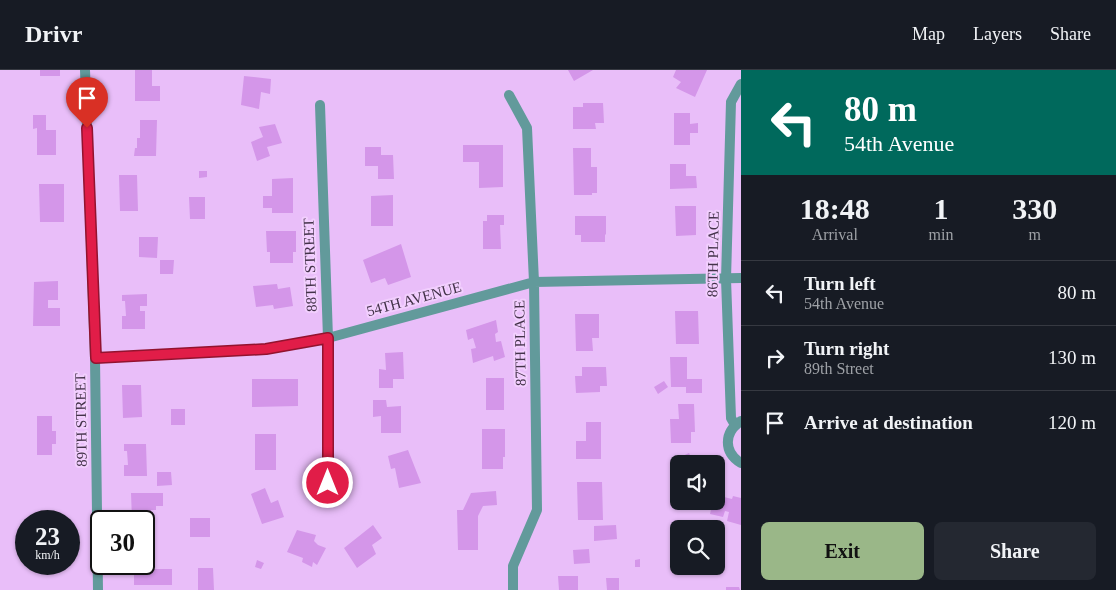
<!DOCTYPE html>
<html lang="en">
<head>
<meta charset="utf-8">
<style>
  body { margin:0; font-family:Georgia,serif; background:#242831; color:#f1f3f6; height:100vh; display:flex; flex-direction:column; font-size:19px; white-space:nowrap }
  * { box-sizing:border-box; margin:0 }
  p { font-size:16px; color:#9ea1a6 }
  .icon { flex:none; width:28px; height:28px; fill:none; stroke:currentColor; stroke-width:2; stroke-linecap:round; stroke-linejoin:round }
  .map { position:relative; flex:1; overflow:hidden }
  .details { display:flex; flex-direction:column; background:#171b24; width:375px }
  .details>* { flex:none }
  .top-card { background:#00695c; color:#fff; overflow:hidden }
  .controls { position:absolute; left:670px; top:385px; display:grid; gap:10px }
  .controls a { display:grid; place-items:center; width:55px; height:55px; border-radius:8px; background:#171b24; box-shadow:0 1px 4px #0004; font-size:25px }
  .speed { position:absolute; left:15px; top:440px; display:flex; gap:10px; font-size:25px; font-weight:700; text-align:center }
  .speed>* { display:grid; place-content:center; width:65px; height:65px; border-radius:50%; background:#171b24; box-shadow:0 1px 4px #0004; line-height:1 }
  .speed small { font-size:12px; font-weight:400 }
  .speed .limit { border:2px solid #111; border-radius:8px; background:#fff; color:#111 }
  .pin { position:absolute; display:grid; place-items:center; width:42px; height:42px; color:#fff; margin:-51px -21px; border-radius:50% 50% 50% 0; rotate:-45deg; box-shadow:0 0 5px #0007 }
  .pin .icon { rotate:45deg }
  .me { position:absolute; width:55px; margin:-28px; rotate:0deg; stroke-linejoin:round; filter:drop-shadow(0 0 4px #0008) }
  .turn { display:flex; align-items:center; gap:18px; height:105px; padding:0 20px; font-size:22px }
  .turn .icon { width:65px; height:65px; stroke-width:2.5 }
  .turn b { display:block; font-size:35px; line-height:42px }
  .eta { display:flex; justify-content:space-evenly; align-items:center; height:85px; text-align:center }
  .eta b { font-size:30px; font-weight:600; line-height:35px }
  .button { display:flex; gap:10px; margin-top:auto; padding:10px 20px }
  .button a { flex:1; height:58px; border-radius:8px; background:#9ab788; color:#111; font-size:20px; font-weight:600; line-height:58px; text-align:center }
  .button a+a { background:#242831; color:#f1f3f6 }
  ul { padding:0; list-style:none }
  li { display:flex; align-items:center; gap:15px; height:65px; padding:0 20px; border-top:1px solid #363941 }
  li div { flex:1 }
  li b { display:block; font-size:19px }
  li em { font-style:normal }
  header { display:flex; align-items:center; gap:30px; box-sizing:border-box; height:70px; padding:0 25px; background:#171b24; border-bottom:1px solid #363941 }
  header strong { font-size:24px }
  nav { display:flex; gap:28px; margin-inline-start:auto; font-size:18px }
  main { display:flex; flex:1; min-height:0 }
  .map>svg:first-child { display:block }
  .building { fill:#d496e9 }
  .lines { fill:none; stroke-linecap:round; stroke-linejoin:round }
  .minor { stroke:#629a9b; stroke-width:10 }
  .route-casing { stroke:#92132f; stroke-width:12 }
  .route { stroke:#e11d48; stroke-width:9 }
  .labels { text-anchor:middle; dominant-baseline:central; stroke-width:4; stroke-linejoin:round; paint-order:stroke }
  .street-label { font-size:15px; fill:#433249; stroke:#f2cffe }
</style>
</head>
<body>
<header>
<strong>Drivr</strong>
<nav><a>Map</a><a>Layers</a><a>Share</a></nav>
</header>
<main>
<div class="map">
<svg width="741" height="520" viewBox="0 0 741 520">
  <rect width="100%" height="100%" fill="#e9bef9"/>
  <path class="building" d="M40 0H60V6H40Z
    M135 0H152V16H160V31H135Z
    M568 0H593L574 11Z
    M676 0H707L695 27 676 18 681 12 673 7Z
    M244 6 271 9 270 24 261 22 259 39 241 35Z
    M583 33H603L604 53H595L596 59H573V37H583Z
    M674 43H690V54L698 53V63H690V75H674Z
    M33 45H46V60H56V85H37V58L33 59Z
    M140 50H157L156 86H134L135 78H137V68H140Z
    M275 54 282 73 267 77 270 86 257 91 251 72 263 67 259 57Z
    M463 75H503V117L479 118V92H463Z
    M365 77H381V85H393L394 109H378V96H365Z
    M573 78H591V97H597V123H592V125H574Z
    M670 94H686V106H696L697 118 670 119Z
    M199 101H207V107L199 108Z
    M119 105H137L138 141H120Z
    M293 108V143H272V138H263V126H272V109Z
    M39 114H64V152H40Z
    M393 125V156H371V126Z
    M189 127H205V149H190Z
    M675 136H696V165L676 166Z
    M487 145H504V155H500L501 179H483V151H487Z
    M575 146H606V165L605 164V172H581V165H575Z
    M266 161H296V182H293V193H270V182H267Z
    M139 167H158L157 188 139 187Z
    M401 174 411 207 388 215 385 208 371 213 363 190Z
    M160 190H174L173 204H160Z
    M58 211V230H48V238H60V256H33L34 212Z
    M277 214 278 219 290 217 293 236 274 239 273 235 256 237 253 216Z
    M147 224V236H140V241H145V259H122V246H126L125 231H122V225Z
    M675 241H698L699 274H676Z
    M575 244H599V268H592L593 281H576Z
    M496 250 498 262 495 264 496 272 501 271 505 287 494 291 493 286 473 293 471 279 476 278 473 268 468 270 466 260Z
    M403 282 404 309H393V318H379V299L386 300 385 283Z
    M670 287H687V309H702V323H686V317H671Z
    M582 297H606L607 316H600V322L576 323 575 306H582Z
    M486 308H504V340H486Z
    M252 309H298V336L252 337Z
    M664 311 668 317 658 324 654 317Z
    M122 315H141L142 347 123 348Z
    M373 330H386L387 337 401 336V363H381V346L373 347Z
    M678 334H694L695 362H691V373H671L670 349H679Z
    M171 339H185V355H171Z
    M37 346H52V361H56V374H52V385H37Z
    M586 352H601V389H576V371H586Z
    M482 359H505V387H503V399H482Z
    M255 364H276V400H255Z
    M124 374H146L147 406H124V395H128L127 381H124Z
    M408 380 421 413 399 418 395 398 391 399 388 386Z
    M689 383 694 394H679V407L672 391Z
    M157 402H171L172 415 157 416Z
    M577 412H602L603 450H578Z
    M265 418 271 433 278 430 284 447 262 454 251 424Z
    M496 421 497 435 483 436 478 446V480H458L457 440H463L471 423Z
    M131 423H163V436H156V440H151V449H149V452H151V467H144V451H137V449H132Z
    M716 425 732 429 733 426 741 428V455L727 451 729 442 725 441 723 447 710 444 713 431H716Z
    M190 448H210V467H190Z
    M373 455 382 468 372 475 376 484 357 498 344 478Z
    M616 455 617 469 594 471V456Z
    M297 460 316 465 314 471 318 475 326 478 317 495 313 492 312 497 302 492 303 488 287 482Z
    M589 479 590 493 574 494 573 480Z
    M144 487H153V499H172V515H134V499H135V494H144Z
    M640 489V497H635V490Z
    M257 490 264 493 261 499 255 497Z
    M198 498H213L214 520H198Z
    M558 506H578V520H559Z
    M606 508H619V520H607Z
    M726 517H739L740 520H726Z"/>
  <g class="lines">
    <path class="minor" d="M85 0 95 288 98 520
      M509 25 527 58 534 212 537 440 513 496V520
      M320 35 328 268V413
      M95 288 266 279 328 268 534 212 741 208
      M741 351C724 362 723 382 741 393
      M735 355 731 348 726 209 731 32 741 14"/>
  </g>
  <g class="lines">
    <g class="route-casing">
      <path id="route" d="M87 58 96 288 266 279 328 268V413"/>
    </g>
    <use href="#route" class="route"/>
  </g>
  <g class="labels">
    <g class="street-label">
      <text transform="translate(713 184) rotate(-89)">86TH PLACE</text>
      <text transform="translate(310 195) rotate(-92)">88TH STREET</text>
      <text transform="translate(414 229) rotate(-15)">54TH AVENUE</text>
      <text transform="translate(520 273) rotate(-91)">87TH PLACE</text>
      <text transform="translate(81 350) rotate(-91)">89TH STREET</text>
    </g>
  </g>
</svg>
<div class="controls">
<a><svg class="icon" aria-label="sound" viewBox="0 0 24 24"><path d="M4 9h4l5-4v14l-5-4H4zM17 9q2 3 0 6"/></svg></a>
<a><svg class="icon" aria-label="search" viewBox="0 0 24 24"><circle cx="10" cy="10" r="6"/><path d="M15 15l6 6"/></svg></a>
</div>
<div class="speed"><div>23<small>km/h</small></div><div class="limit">30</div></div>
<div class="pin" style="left:87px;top:58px;background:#d93025"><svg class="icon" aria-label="arrive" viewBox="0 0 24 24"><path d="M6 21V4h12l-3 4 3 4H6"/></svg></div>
<svg class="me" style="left:328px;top:413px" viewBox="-20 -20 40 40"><circle r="17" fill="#e11d48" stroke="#fff" stroke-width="3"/><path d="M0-11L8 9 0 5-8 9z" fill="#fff"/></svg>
</div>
<section class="details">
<div class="top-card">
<div class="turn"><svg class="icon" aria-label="left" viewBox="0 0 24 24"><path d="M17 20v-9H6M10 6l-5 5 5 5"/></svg><div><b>80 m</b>54th Avenue</div></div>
</div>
<div class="eta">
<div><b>18:48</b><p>Arrival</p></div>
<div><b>1</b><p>min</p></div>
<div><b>330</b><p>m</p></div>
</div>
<ul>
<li><svg class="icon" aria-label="left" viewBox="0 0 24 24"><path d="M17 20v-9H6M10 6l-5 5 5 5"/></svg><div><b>Turn left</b><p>54th Avenue</p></div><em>80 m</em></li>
<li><svg class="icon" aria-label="right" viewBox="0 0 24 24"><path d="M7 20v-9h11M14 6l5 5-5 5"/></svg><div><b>Turn right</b><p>89th Street</p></div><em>130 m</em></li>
<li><svg class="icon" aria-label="arrive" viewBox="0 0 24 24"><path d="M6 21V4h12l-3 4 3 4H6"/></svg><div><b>Arrive at destination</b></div><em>120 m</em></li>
</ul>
<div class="button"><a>Exit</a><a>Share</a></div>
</section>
</main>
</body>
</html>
